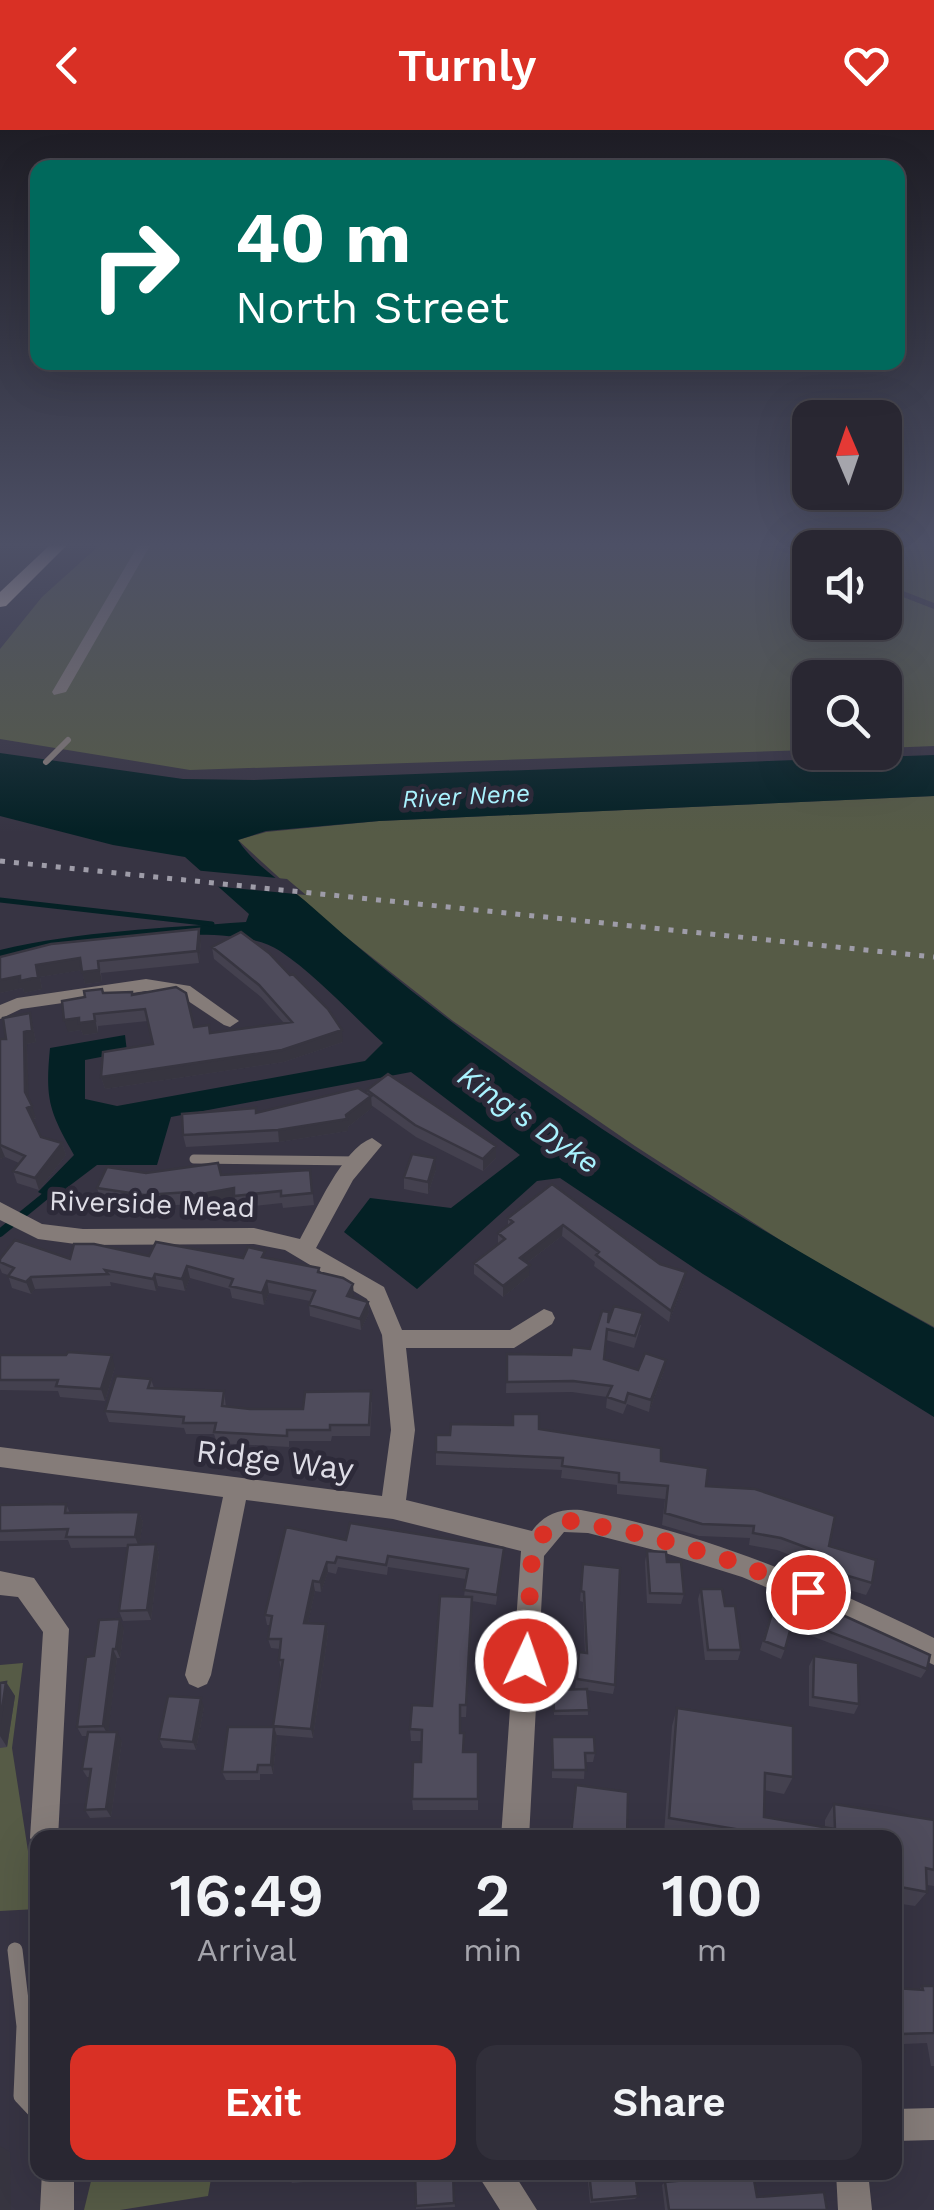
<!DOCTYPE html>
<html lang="en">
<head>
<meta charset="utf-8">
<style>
  body { margin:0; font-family:"Work Sans",sans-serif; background:#312f3a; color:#f1f3f6; height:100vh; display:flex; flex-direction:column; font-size:38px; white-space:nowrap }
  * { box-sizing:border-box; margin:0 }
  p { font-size:32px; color:#a5a5ac }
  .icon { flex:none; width:55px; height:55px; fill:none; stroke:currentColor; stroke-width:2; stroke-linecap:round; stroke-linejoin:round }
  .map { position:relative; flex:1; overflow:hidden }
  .side { position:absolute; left:30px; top:1700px; width:872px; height:350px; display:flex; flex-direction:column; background:#292732; border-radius:20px; box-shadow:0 10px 40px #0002,0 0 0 2px #45444d }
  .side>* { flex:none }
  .top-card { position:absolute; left:30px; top:30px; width:875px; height:210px; border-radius:20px; box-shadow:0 10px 40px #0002,0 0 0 2px #45444d; background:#00695c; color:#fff; overflow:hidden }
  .needle { width:65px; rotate:358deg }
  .buttons { position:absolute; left:792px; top:270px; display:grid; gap:20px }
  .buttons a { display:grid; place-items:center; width:110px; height:110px; border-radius:20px; background:#292732; box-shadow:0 10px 40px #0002,0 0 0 2px #45444d; font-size:50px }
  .pin { position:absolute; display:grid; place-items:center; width:85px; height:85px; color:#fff; margin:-42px; border:5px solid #fff; border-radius:50%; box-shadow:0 2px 10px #0007 }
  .me { position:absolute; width:110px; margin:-55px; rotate:3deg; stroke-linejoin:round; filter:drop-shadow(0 0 8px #0008) }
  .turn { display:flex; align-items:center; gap:35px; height:210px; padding:0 40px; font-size:45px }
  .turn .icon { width:130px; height:130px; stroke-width:2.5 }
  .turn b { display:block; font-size:70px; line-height:85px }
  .eta { display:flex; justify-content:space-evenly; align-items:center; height:170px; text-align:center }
  .eta b { font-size:60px; font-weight:600; line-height:70px }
  .button { display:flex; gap:20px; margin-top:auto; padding:20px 40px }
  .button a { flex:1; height:115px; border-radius:20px; background:#d93025; color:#fff; font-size:40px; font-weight:600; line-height:115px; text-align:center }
  .button a+a { background:#312f3a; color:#f1f3f6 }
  header { display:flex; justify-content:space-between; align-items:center; height:130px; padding:0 40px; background:#d93025; color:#fff; font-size:45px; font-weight:600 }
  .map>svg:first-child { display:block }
  .green { fill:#565b46 }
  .water { fill:#042125 }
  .pier { fill:#373443 }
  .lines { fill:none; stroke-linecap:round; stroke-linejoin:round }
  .stream-far1 { stroke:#042125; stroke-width:5 }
  .stream { stroke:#042125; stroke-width:8 }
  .service-far2 { stroke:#857c79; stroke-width:6 }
  .service-far1 { stroke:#857c79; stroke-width:9 }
  .service { stroke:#857c79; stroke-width:15 }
  .minor { fill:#857c79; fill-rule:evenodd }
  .trunk { fill:#e2cec7; fill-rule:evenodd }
  .rail { stroke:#9e9ca8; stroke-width:5; stroke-dasharray:5 9; stroke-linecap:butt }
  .wall { fill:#44414f }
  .shaded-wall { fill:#373540 }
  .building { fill:#4f4c5c; stroke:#373540; stroke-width:2.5 }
  .route { stroke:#d93025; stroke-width:18; stroke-dasharray:0 32.4 }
  .labels { text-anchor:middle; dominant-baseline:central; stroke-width:10; stroke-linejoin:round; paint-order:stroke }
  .far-water-label { font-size:25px; font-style:italic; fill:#a9f2fe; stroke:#2d2a39 }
  .street-label { font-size:28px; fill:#dedde6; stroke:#2d2a39 }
  .water-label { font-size:30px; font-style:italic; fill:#a9f2fe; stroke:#2d2a39 }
  .near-street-label { font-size:32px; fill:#dedde6; stroke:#2d2a39 }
</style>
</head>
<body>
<header><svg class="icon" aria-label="back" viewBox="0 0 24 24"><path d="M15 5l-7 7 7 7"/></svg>Turnly<svg class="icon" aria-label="heart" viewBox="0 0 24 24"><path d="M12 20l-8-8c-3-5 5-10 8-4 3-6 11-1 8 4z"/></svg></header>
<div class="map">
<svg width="934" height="2080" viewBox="0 0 934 2080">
  <rect width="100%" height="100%" fill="#373443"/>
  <path class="green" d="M103 412H755L810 431V492H885V460L934 479V616L885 618V548H810V620L190 640 0 609V519L42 467Z
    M841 412H934V473L885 454V418L833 417Z
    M934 666V1197L805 1126 635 1016 453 891 332 796 238 710 266 702 379 691Z
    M23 1533 12 1618 37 1779 0 1781V1535Z
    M93 2043V2042L212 2043 208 2066 120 2080H84Z"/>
  <path class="water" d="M0 623 183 649 254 650 934 625V666L379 691 266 701 238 710C255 737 288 755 311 776 497 943 716 1077 934 1198V1287L703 1144 560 1048 537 1051 417 1159 344 1102 370 1068 451 1078 520 1025 411 942 171 987 157 1035H97L52 1069 38 1062 74 1025C49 981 45 970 50 918L125 905 127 922 85 930V969L117 976 365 931 383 913C350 883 317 846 280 821 226 785 64 819 0 829V820C81 801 163 798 246 792L249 784 185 727 113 715 0 686Z"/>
  <path class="pier" d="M193 740 287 749 306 765 211 756Z"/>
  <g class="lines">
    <path class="stream-far1" d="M0 770 212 794"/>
    <path class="stream" d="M0 1103 49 1063"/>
    <path class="service-far2" d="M46 632 68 610"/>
    <path class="service-far1" d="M194 1029 357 1031"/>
    <path class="service" d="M15 1820 24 1896 21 1966 38 1984"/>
    <path class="minor" d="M140 412H152L66 562 54 565 52 562Z
      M146 849 190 856 239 891 230 897 224 895 179 865 146 861 21 879 0 889V875L17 868Z
      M372 1008 382 1015 353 1050 316 1118 384 1157 402 1200H510L544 1179 552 1182 555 1188 552 1194 514 1218H406L415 1300 406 1370 532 1401C544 1384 560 1378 581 1380 705 1403 821 1452 934 1508V1535L811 1476 742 1447 662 1422 588 1403 564 1402 544 1426 529 1708H501L521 1421 393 1389 246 1370 211 1545 207 1554 198 1558 189 1554 185 1545 223 1367 0 1337V1317L382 1366 391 1300 382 1205 367 1169 285 1120 254 1114 83 1115 38 1109 0 1090V1072L42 1094 83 1099 254 1098 300 1109C316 1081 342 1019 372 1008Z
      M0 1441 34 1448 69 1499 58 1708H38V1720L30 1708 43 1502 18 1467 0 1465Z
      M934 1978V2010L895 2011V1979Z
      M42 2042H74V2080H40Z
      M476 2042H513L537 2080H500Z
      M836 2042H868L872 2080H838Z"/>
    <path class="trunk" d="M53 412H70L6 476 0 477V462Z"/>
    <path class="rail" d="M0 731 934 827"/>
  </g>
  <path class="wall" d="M201 811 199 833 101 843 102 852 85 854 82 840 40 847 42 859 24 863 23 858 0 863V827Z
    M212 817 343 912 284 932 105 959 101 947 153 914 148 891 98 896V903L83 905 81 900 68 902 85 867 103 863 133 865 194 897 210 903 284 893 261 867 214 829Z
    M30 883 36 912 27 914 28 969 36 988 33 990 41 1007 62 1013 66 1025 39 1060 17 1053 13 1041 19 1033 5 1027 0 1029V909H6Z
    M367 960 496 1016V1028L483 1041 416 1007 371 975 372 978 348 997V1001L279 1012 186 1017 183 1005 257 983 367 963Z
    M310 1040 314 1075 283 1078 282 1073 236 1078 235 1070 193 1078 192 1074 147 1077 101 1070 97 1058 146 1043 221 1045Z
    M436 1040 428 1064 404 1059V1047Z
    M552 1054 684 1153 669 1192 594 1136 595 1132 562 1106 527 1133 529 1146 503 1167 474 1144V1133L498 1115V1103L508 1095V1088Z
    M149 1126 266 1128 320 1142 353 1154V1167L368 1172 369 1183 361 1200 310 1186 309 1175 310 1171 269 1163 264 1175 232 1168 230 1159 190 1148 185 1161 158 1156 156 1161 110 1152 111 1156 35 1159 31 1164 12 1158 8 1145 2 1143 0 1138V1129Z
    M608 1193 641 1195 634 1218 606 1210 604 1229 638 1240 664 1241 649 1282 627 1274 623 1284 606 1278 607 1267 572 1262 506 1263 507 1224 571 1225 590 1219Z
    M0 1225 115 1237 105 1271 60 1267 58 1261 0 1260Z
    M151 1249 154 1258 224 1261 226 1277 250 1279H303L372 1272 370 1306H332L331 1311H289V1317L217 1313 214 1304H186L184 1298 109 1292 105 1281Z
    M539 1299 661 1331 706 1356 829 1416 872 1453 866 1465 816 1450 819 1436 777 1420 749 1415 750 1408 699 1406 662 1395 665 1369 617 1364V1355L561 1348 562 1340 436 1335V1305Z
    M0 1374 1 1375 66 1374 70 1383 139 1382 143 1392 139 1415 156 1414 159 1424 151 1490 123 1491 119 1481 128 1417 71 1418 68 1410 0 1411Z
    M346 1410 504 1418 496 1475 472 1471 466 1587H460V1603L464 1622H478V1680H413L412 1669 421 1632 422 1611H411L410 1599 432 1576 464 1467 466 1449 388 1437 387 1445 338 1437 336 1444 328 1442 321 1462 315 1461 308 1493 326 1494 328 1504 313 1608 277 1605 273 1644H260V1650H226L222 1642 273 1597 281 1540 279 1530 280 1519 271 1518 268 1509 270 1495H267L265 1485Z
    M647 1421 667 1432 684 1464 681 1474 647 1473 645 1432Z
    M583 1434 615 1555 613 1564 587 1560 588 1585H554L553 1560 580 1559H575L579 1522 585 1523 583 1472 580 1471Z
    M780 1455 785 1519 781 1529 760 1520Z
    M701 1459 725 1476 741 1520 738 1530H705L698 1469Z
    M814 1472 927 1539 921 1548 809 1505 810 1482Z
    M124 1499 120 1528H117L108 1602 122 1611 111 1687 90 1688 85 1680 90 1647H87L82 1639 88 1606H82L77 1597 94 1526Z
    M814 1526 859 1574 854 1584 809 1576V1536Z
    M6 1552 15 1566 7 1617 0 1618V1553Z
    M204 1577 196 1620 163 1618 159 1609Z
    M677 1578 793 1647 784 1664 764 1660V1687L825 1697V1690L834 1674 934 1690V1756L927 1755V1762L915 1776 895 1773V1708H686L664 1704 672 1596Z
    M552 1607 595 1623 593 1632H585L584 1649 552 1648Z
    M576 1655 627 1708H569Z
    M922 1856H934V1936H931L927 1913 903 1914 904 1921 895 1928V1858L919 1860Z
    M288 2042H386V2045L292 2053 288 2047Z
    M453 2042 455 2077 416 2079V2076Z
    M587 2042H635L638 2066 635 2069 590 2073Z
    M665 2052 757 2067 827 2080H665L662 2055Z"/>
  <path class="shaded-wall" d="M199 799 201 811 199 833 197 821Z
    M80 828 83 840 40 847 42 859 24 863 23 858 0 863V850L36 835Z
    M98 831 102 852 85 854 82 842Z
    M30 883 36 912 27 914 29 974 25 962 24 902Z
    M94 884 98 903 83 905 81 900 68 902 64 890Z
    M342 900 343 912 284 932 105 959 101 947Z
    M371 966 372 978 348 997V1001L279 1012 278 1000 346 985Z
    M32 976 36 988 31 990 27 978Z
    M62 1013 66 1025 39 1060 35 1048Z
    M0 1015 5 1027 0 1029Z
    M496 1016V1028L483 1041V1029Z
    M435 1028 436 1040 428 1064V1052Z
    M234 1058 235 1070 193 1078 190 1066Z
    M563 1095 562 1106 519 1139 520 1128Z
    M530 1135 529 1146 503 1167V1156Z
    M187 1136 190 1148 185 1161 182 1149Z
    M686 1142 684 1153 669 1192 671 1181Z
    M155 1144 158 1156 156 1161 153 1149Z
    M31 1147 35 1159 31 1164 26 1152Z
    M267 1151 269 1163 264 1175 262 1163Z
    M353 1154 354 1166 349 1177 347 1166Z
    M368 1172 369 1183 361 1200 360 1189Z
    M112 1225 115 1237 105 1271 101 1259Z
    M666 1230 664 1241 649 1282 651 1270Z
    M139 1382 143 1392 139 1417 135 1407Z
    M156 1414 159 1424 151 1490 147 1480Z
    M327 1432 328 1442 321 1462 320 1452Z
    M313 1451 315 1461 306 1503 304 1493Z
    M120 1489 124 1499 120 1528 116 1519Z
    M326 1494 328 1504 313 1608 311 1599Z
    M113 1519 117 1528 108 1605 103 1596Z
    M6 1552 15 1566 7 1617 0 1606V1593Z
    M201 1568 204 1577 196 1620 193 1612Z
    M274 1597 277 1606 273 1644 271 1635Z
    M117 1602 122 1611 111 1687 106 1679Z
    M0 2016 10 2022 11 2080H0Z"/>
  <path class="building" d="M199 799 197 821 98 831 99 840 82 842 80 828 36 835 38 847 20 851V846L0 850V827L51 814Z
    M241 802 269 823 290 845 293 844 328 879 342 900 282 920 101 947 103 922 153 914 145 879 94 884 95 891 79 893V888L64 890 62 871 85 867 84 861 102 859 103 863 132 862V865L176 857 186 863 194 897 209 895 210 903 292 892 259 855 212 817Z
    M30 883 32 900 24 902 25 962 32 976 27 978 41 1007 62 1013 35 1048 13 1041 25 1026 0 1015V909H6L3 888Z
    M388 944 496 1016 483 1029 415 995 367 960Z
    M358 958 371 966 346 985 347 989 278 1000 183 1005 182 984 256 978V983Z
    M412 1024 435 1028 428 1052 404 1047Z
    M218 1033 221 1045 310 1040 312 1063 281 1066V1061L234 1066V1058L190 1066 189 1062 144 1065 97 1058 107 1037 146 1043Z
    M552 1054 660 1134 686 1142 671 1181 596 1125 599 1122 563 1095 520 1128 530 1135 503 1156 474 1133 505 1109 498 1103 513 1092 508 1088Z
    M15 1110 70 1129 74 1114H94L149 1126 156 1112 243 1128 248 1117 265 1121 262 1127 319 1138 318 1142 343 1148 353 1154 347 1166 368 1172 360 1189 309 1175 315 1161 267 1151 262 1163 230 1156 233 1149 187 1136 182 1149 155 1144 153 1149 105 1140 108 1144 31 1147 26 1152 8 1146 14 1138 0 1132V1129Z
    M614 1176 643 1183 635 1206 607 1199 604 1229 638 1240 645 1223 666 1230 651 1270 628 1263 625 1273 607 1267 612 1256 573 1251 507 1252V1224L571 1225 572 1217 590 1219 602 1181 609 1182 608 1193Z
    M68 1222 112 1225 101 1259 56 1256 58 1250H0V1225H66Z
    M116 1246 151 1249 148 1258 224 1261 222 1276 250 1279H303L305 1262 371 1261 369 1295H330V1300H287V1306L214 1302 216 1293H183L184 1287 105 1281Z
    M513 1284H539V1299L661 1318V1331L708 1338 706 1356 755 1359 835 1386 829 1416 876 1430 872 1453 821 1438 824 1424 781 1408 753 1403 754 1396 702 1394 665 1383 668 1356 619 1352V1343L562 1336 563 1328 436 1322V1305H450L451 1294 513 1295Z
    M66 1374 65 1383 139 1382 135 1407H66L68 1399 0 1401V1375Z
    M350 1393 504 1418 497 1465 464 1460 468 1439 388 1426 386 1435 337 1427 335 1433 327 1432 320 1452 313 1451 304 1493 326 1494 311 1599 273 1596 283 1530H279L281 1509H268L272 1486 265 1485 286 1397 346 1410Z
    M156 1414 147 1480 119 1481 128 1415Z
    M647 1421 666 1422 667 1432H681L684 1464 650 1463Z
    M583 1434 620 1438 615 1555 577 1549 579 1522 587 1523 584 1462 581 1461Z
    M780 1455 800 1464 785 1519 764 1511Z
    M701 1459H722L725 1476H735L741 1520H708Z
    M440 1466 472 1467 466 1575H460V1603H464L463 1622H478V1669H412L413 1632H421L422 1600 410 1599 412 1575 432 1576Z
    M814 1472 930 1525 927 1539 814 1496Z
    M120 1489 116 1519H113L103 1596 77 1597 86 1527 94 1526 99 1490Z
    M814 1526 858 1533 859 1574 813 1567Z
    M6 1552 0 1593V1553Z
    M587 1559 589 1580 554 1581 553 1560Z
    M168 1566 201 1568 193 1612 159 1609Z
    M677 1578 793 1596V1647L765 1643 764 1687 835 1699 834 1674 934 1690V1740L926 1738 927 1762 895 1756V1708H765V1704L669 1688Z
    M228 1597H274L271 1635H258L257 1642H222Z
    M88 1602H117L106 1679 85 1680 91 1639H82Z
    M552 1607H594L595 1623H585L586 1640H553Z
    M576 1655 628 1662 627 1708H580L571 1705Z
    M922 1856H934V1903L901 1904 904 1921 895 1920V1858L923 1860Z
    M288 2042H343L288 2047Z
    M415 2042H453L454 2073 416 2076Z
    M589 2042H635L638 2066 592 2070Z
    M753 2044 757 2067 824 2062 827 2080H669L665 2052Z"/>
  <linearGradient id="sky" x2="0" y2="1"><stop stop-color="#1e1d25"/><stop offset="0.59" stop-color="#4d5066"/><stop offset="1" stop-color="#4d5066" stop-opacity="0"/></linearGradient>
  <rect width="934" height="703" fill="url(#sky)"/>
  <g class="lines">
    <path class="route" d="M526 1531 532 1425 545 1401 566 1390 645 1405 738 1433 808 1462"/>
  </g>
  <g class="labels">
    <g class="far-water-label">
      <text transform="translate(466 666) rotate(-3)">River Nene</text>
    </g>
    <g class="street-label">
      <text transform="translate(152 1074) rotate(2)">Riverside Mead</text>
    </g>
    <g class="water-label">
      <text transform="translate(529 989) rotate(35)">King's Dyke</text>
    </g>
    <g class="near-street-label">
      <text transform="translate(275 1330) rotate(7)">Ridge Way</text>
    </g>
  </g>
</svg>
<div class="buttons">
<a><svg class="needle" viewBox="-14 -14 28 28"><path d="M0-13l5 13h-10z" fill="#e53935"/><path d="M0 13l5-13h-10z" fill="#a5a5ac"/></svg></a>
<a><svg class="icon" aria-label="sound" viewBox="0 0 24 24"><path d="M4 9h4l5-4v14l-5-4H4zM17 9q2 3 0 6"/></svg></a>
<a><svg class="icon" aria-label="search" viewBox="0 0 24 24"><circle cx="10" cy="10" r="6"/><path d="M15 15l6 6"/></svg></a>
</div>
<div class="pin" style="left:808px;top:1462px;background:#d93025"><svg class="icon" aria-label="arrive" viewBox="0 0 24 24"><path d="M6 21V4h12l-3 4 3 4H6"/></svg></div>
<svg class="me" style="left:526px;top:1531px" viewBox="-20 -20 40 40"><circle r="17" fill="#d93025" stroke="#fff" stroke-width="3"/><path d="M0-11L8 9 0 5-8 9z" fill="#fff"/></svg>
<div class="top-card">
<div class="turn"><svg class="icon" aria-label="right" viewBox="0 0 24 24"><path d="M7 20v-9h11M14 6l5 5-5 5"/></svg><div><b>40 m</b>North Street</div></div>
</div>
<section class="side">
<div class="eta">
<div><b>16:49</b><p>Arrival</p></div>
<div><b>2</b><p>min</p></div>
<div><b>100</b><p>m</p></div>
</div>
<div class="button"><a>Exit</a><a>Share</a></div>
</section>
</div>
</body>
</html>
